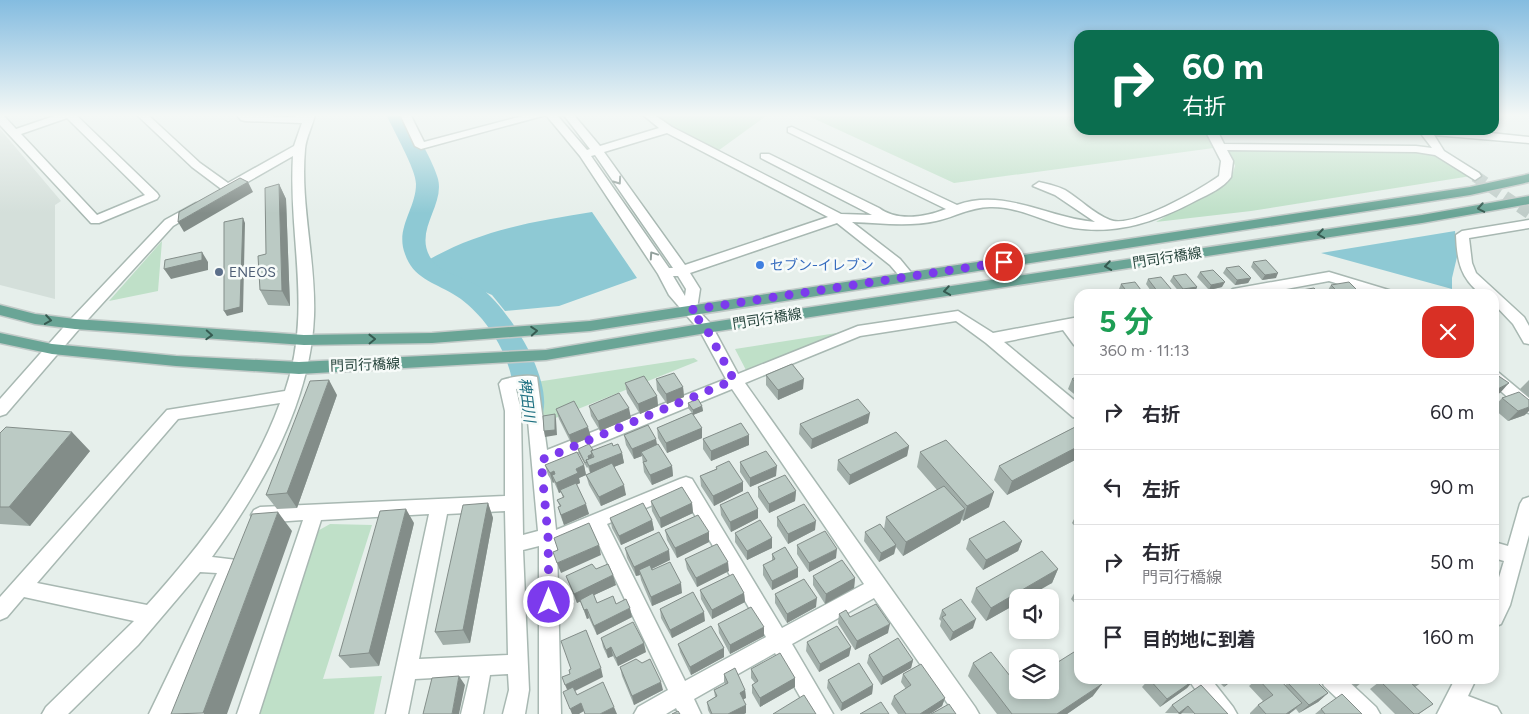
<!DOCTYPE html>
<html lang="ja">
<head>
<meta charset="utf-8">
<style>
  body { margin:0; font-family:Figtree,"Noto Sans JP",sans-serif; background:#f2f2f3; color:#2b2b33; height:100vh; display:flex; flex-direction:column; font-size:19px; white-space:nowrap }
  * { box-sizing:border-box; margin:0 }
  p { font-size:16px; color:#7c7c81 }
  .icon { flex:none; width:28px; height:28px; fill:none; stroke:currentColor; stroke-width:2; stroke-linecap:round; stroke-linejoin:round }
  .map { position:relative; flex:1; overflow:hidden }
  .side { position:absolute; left:1074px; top:289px; width:425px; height:395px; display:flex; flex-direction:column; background:#fff; border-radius:15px; box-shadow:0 2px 8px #0003 }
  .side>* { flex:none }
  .top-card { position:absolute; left:1074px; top:30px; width:425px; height:105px; border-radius:15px; box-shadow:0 2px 8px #0003; background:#0b6e4f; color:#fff; overflow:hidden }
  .tools { position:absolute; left:1009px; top:589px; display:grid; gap:10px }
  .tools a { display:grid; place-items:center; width:50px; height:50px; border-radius:10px; background:#fff; box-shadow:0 2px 8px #0003; font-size:25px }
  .pin { position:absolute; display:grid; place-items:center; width:42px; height:42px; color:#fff; margin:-21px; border:2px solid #fff; border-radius:50%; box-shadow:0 1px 5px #0007 }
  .me { position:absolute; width:55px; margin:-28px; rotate:0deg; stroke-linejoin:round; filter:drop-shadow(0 0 4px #0008) }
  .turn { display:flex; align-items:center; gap:18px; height:105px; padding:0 25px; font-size:22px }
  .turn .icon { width:65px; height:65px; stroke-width:2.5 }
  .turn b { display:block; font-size:35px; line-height:42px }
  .round { display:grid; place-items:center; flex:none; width:52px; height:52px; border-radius:15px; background:#f2f2f3 }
  .headline { display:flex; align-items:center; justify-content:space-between; height:85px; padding:0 25px }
  h1 { font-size:30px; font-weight:700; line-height:38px; color:#1e9e55 }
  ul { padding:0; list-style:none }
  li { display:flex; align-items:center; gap:15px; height:75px; padding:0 25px; border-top:1px solid #e1e1e2 }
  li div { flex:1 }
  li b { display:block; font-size:19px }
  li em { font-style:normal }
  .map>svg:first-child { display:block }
  .built { fill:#d4dfda }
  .green { fill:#bfe0c8 }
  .water { fill:#8ec9d4 }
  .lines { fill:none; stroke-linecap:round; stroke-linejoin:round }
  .river { fill:#8ec9d4; fill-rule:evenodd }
  .minor-tunnel { stroke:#bfccc8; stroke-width:12; stroke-dasharray:12 6; stroke-linecap:butt }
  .minor-casing { stroke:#a8b8b2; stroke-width:3 }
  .major-casing { stroke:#c2cac8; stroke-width:3 }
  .minor { fill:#fff; fill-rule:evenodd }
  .major { fill:#6aa596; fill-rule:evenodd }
  .wall { fill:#a1aea9 }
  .shaded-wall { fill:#838d89 }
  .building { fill:#bbcac4; stroke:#838d89 }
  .oneway { stroke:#92a09c }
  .oneway2 { stroke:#365b51 }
  .route { stroke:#7c3aed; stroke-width:9; stroke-dasharray:0 16.2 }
  .shop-dot { fill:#3f7fe0; stroke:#f7fbf9; stroke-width:2 }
  .service-dot { fill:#5c6f8a; stroke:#f7fbf9; stroke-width:2 }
  .labels { text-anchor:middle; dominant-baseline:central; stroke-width:5; stroke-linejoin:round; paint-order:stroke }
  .street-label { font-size:14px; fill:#24423a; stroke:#f7fbf9 }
  .shop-label { font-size:14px; fill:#366cbe; stroke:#f7fbf9; text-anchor:start }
  .service-label { font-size:14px; fill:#4e5e75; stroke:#f7fbf9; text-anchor:start }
  .water-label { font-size:15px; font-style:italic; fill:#1c6f80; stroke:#f7fbf9 }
</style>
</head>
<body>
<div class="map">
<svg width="1529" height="714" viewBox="0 0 1529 714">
  <rect width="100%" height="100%" fill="#e6efeb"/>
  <path class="built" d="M0 129 61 201 55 205V299L0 285Z"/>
  <path class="green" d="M647 114H802L804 115 766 116 715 153 654 120Z
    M804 114H1079V130H1211L1221 147 954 183Z
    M1228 149H1413L1437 154 1471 176 1251 211 1156 222 1231 179 1235 166Z
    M162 241 158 291 109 301Z
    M843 332 845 335 747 372 735 349Z
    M694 358 698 361 538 425 536 382Z
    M330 524 372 525 323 679 382 676 374 714H253L314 533Z"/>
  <path class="water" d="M592 212 637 278 559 306 505 311 492 295 437 271 430 259C481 230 535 221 592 212Z
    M1455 231 1457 257 1452 278V289L1321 253Z"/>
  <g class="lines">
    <path class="river" d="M386 114H406C414 129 434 163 438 179 445 206 412 232 432 260 443 275 467 277 481 288 509 309 559 386 540 421L530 424 520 421C513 408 514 394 512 380 508 358 496 336 482 319 473 309 464 300 453 294 433 282 413 278 405 254 395 228 416 209 416 184 416 169 393 130 386 114Z"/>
    <path class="minor-tunnel" d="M1475 176 1529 213"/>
    <g class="minor-casing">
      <path id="minor" d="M60 114H75L157 193 159 196 157 199 99 223H91L0 125V115L4 116 16 129ZM67 118 145 195 97 215 21 134Z
        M136 114H147L200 163 228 183 294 146 302 123 245 121 241 120 236 114 287 117 315 114C313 125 306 137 305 149 300 205 316 260 314 316 311 403 262 487 212 557L237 560 239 566 171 714H149L217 573 200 572 138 645 68 714H42L46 707 134 621 24 597 7 617 0 620V597L167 410 285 391C313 311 288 237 293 156L230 192H222L220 188 192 167ZM280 403C252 480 201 545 147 605L37 583 178 419Z
        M400 114H410L424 142 530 114H556L587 150 590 149 563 114H573L600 146 659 128 642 114H653L672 127 841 214 872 215 761 158V154H769L879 208C897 222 926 217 946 209L788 132V128L792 127 957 205C1004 188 1049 218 1095 222L1055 195 1033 186 1039 182C1047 184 1057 186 1065 190 1080 199 1094 214 1110 220 1132 229 1201 189 1219 176L1221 161 1205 130H1217L1224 144 1416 146 1432 148 1422 135 1425 130H1462L1529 137V143L1434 135 1444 151 1479 173 1481 176 1475 180 1435 155 1416 152 1227 150 1233 161 1231 177C1223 188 1209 194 1197 200 1158 221 1118 235 1074 228 1046 223 1019 206 990 207 970 207 955 217 936 221 909 227 879 223 852 222L900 259 914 276 907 280 902 279 890 265 837 223 690 273 700 289 697 309 711 324 738 374 858 326 958 311 993 333 1079 317V327H1077L1079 330V346L1074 345 1063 330 1004 342 1079 404V419L1073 417 986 343 956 321 860 336 745 383 975 707 979 714H955L874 598 792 644 833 714H810L775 653 694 699 701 714H679L676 708 666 714H634L638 707 668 690 592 530 557 547 561 714H539V546L523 550 529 690 525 714H503L509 690 508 674 490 675 483 714H461L470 676 415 679 408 714H386L429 514 321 520 259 714H237L303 520 260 523 254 520 251 515 254 510 260 507 505 496V411L499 384 502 380C512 377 527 374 537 377L547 450 726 379 700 331 669 295 658 274 580 156 546 115 421 149 415 146ZM667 133 828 217 685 265 604 152ZM595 155 673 268H669L591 156ZM673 276H678L686 289 685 296ZM525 388 538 531 523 535 521 411 516 389ZM732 389 864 584 782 628 692 479 686 477 680 479 556 530 549 464ZM682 493 766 637 685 681 607 524ZM505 511 508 655 419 659 447 514Z
        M196 203 202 207 200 210 173 226 80 328 6 414 0 416V399L70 320 165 220Z
        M1529 220V228L1469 238 1472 263 1476 273 1524 317 1529 326V344L1524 343 1513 324 1494 304V294H1481C1460 278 1457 260 1456 235L1462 231Z
        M1329 272 1392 291 1394 294H1371L1329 281 1259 294H1226L1233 289Z
        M1494 371 1499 373 1529 398V413L1523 411 1494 385Z
        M1529 497V535L1510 605 1501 624 1494 627V594L1504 561 1494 558V542L1508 546 1520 504 1523 499Z
        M1188 679H1211L1233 707 1237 714H1213Z
        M1321 679H1346L1376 707 1380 714H1354L1324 686Z
        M1455 679H1476L1468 696 1497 707 1501 714H1437Z"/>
    </g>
    <g class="major-casing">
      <path id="major" d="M1529 174V182L1470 195 590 331 432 343 304 345 75 329 35 324 0 315V305L35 314 75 319 304 335 432 333 590 321 1470 187Z
        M1529 196V204L1422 223 706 333 546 360 299 374 176 366 52 354 0 343V333L52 344 176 356 299 362 546 350 706 323 1422 215Z"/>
    </g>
    <use href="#minor" class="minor"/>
    <use href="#major" class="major"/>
  </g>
  <path class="wall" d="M279 184 286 199 290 306 268 305 260 290 266 254Z
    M1253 262 1276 278 1262 280 1251 267Z
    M1226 268 1251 278 1248 283 1235 285 1223 273Z
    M1200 272 1222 287 1209 290 1197 277Z
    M1173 276 1197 287 1195 292 1181 294 1170 281Z
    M1148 279 1172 290 1170 294H1153L1146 284Z
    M1121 284 1144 294H1123L1119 289Z
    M1331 285 1358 294H1332L1328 290Z
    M766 375 803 389 778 400 766 385Z
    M1079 375V398L1068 389 1072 379Z
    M656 379 683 387 684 397 667 404 657 390Z
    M1529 380V397L1520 389Z
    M625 383 657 396 658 406 640 414 627 393Z
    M337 395 297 508 277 509 266 495Z
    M1502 398 1525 415 1508 421 1494 409V407Z
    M688 403 702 406 703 411 693 415 702 438 667 453 658 438 657 428 692 413 688 408Z
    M589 406 631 418 600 431 591 416Z
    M556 409 591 437 572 445 559 419Z
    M868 423 811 449 799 434 800 424Z
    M1079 425V458L1007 495 994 480 999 466Z
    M0 433 90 451 30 526 0 524Z
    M624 435 657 445 672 466 673 476 652 485 644 472 642 456 634 459 626 445Z
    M703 439 749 445 711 461 703 449Z
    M613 446 622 453 624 463 614 467 626 495 601 506 589 485 586 475 590 473 588 467 587 468 579 454 578 449 593 450Z
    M909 446 907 456 849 485 837 470 838 460Z
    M920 452 989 507 963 521 962 519 960 523 903 556 896 547 894 554 879 562 864 541 865 532 884 529 886 517 937 490 917 467Z
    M740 462 776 476 750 487 740 472Z
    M545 465H584L586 475 579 478 580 483 576 485 589 514 564 525 561 517 558 507H560L557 500 563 498 561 492 559 493 554 482 553 483 548 475Z
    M716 467 743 482V491L714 506 701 486 700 476 716 469Z
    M758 487 796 491 795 501 769 513 758 497Z
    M651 501 692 503 693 513 661 528 652 511Z
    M488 503 493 518 470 643 443 645 435 632Z
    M720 505 758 518 731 532 721 515Z
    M1079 509V531L1072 523Z
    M777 517 815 530 788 544 777 526Z
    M610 518 652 520 654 530 621 545 612 528Z
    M414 523 379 666 350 668 339 656Z
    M665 530 709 532V542L677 558 667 540Z
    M735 533 772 538V548L747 560 735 542Z
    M969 539 1022 541 1018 551 983 570 966 549Z
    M797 545 836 558 809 572 797 554Z
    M625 548 670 560 652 569 682 593 652 606 641 580 640 575 636 576 627 558Z
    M772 554 798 568V577L772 590 763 575V565L772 561Z
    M685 559 729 571 697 587 687 569Z
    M596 569 616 585 594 595 597 603 616 604 632 617 597 635 589 618 587 619 580 601 577 603 566 576Z
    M1058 569 1052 583 1018 598V603L986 621 971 602 976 588Z
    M813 576 855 578 854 588 825 604 813 585Z
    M1079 588V608L1071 599 1076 590Z
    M700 590 744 593 745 602 712 619 701 599Z
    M775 594 816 607 787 623 775 603Z
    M660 609 705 621 672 638 661 618Z
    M942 610 973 628 950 641 940 626 941 621 939 619Z
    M839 614 850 617 888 633 855 650 838 623Z
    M718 624 764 636 730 654 719 633Z
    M601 638 646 652 618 666 613 656 608 658 603 647Z
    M807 642 851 647 849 656 819 672 806 651Z
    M678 644 724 657 691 675 680 652Z
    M869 655 913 660 911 668 881 685 867 663Z
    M973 663 1018 690 1093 696 1067 714H997L968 676Z
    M620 667 663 690 634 705 622 676Z
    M751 669 795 678V687L760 707 752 693V685L755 683 751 678Z
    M724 674 745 690 746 698 743 699 746 713 744 714H710L708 710 707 702 715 697 714 690 725 684 724 682Z
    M903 674 945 698 942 706 930 714H898L891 704 894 696 906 689 901 682Z
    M1149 679H1194L1187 688 1160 707 1142 687Z
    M1216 679H1234L1224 687Z
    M1257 679H1279L1285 685 1288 683 1328 693 1318 702 1299 713 1296 709 1289 714H1250V713L1258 705 1263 701 1249 686Z
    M1347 679H1366L1356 687Z
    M1383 679H1427L1415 687 1433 704 1419 714H1395L1370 689Z
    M828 680 873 685 872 694 841 711 827 688Z
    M1201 685 1228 714 1165 713 1172 705Z
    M1321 709 1362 714H1315Z"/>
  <path class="shaded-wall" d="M248 182 253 192 184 232 178 222Z
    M279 184 286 199 290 306 282 291Z
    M243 218 245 223 243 312 227 316 224 311Z
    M202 252 208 262V270L171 279 164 269Z
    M1278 273 1276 278 1262 280 1265 275Z
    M1251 278 1248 283 1235 285 1237 280Z
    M1225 282 1222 287 1209 290 1211 285Z
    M1197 287 1195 292 1181 294 1183 289Z
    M1172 290 1170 294H1158V292Z
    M804 379 803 389 778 400V390Z
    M329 380 337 395 297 508 287 493Z
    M1509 383 1500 393 1494 396V391Z
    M683 387 684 397 667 404 666 394Z
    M657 396 658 406 640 414 638 404Z
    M702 406 703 411 693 415V410Z
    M1529 407V411L1525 415 1508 421 1518 411Z
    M629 408 631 418 600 431 598 421Z
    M870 413 868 423 811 449 812 439Z
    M555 414 556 419 557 435 545 437 544 431Z
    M588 427 591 437 572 445 569 435Z
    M702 428V438L667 453 666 443Z
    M72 432 90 451 30 526 9 507Z
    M749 435V445L711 461V451Z
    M656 439 658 449 641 452 642 456 634 459 632 449Z
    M909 446 907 456 849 485 850 475Z
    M1079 446V458L1007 495 1012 481Z
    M622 453 624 463 591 476 589 466Z
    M592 454 593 459 589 461 588 456Z
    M584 465 586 475 579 478 580 483 559 493 556 483 576 469Z
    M672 466 673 476 652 485 650 475Z
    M777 466 776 476 750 487V478Z
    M554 471 557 481 552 475 554 482 553 483 550 473Z
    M743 482V491L714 506 713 496Z
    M624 485 626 495 601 506 599 497Z
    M796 491 795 501 769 513V504Z
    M994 492 989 507 963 521 967 506Z
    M488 503 493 518 470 643 463 630Z
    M692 503 693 513 661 528 660 518Z
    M586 504 589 514 564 525 561 515Z
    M406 509 414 523 379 666 369 653Z
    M758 509V518L731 532 730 522Z
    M965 509 960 523 903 556 906 542Z
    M278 512 292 531 227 714H204L203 713Z
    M652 520 654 530 621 545 619 536Z
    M816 521 815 530 788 544V534Z
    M709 532V542L677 558 675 548Z
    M772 538V548L747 560V551Z
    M1022 541 1018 551 983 570 986 560Z
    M599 545 601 555 561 573 557 563Z
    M896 545 894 554 879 562 881 553Z
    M837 549 836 558 809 572V563Z
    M669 550 670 560 641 574 639 570 640 575 636 576 634 567Z
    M728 562 729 571 697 587 696 578Z
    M798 568V577L772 590V581Z
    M1058 569 1052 583 1026 598H1018V603L986 621 991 608Z
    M613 575 616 585 577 603 574 594Z
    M855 578 854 588 825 604 826 594Z
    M681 583 682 593 652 606 651 597Z
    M744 593 745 602 712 619V610Z
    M817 598 816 607 787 623V614Z
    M573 600 574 604 562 610 561 606Z
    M630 608 632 617 597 635 594 626Z
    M587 609 589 618 587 619 584 610Z
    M704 612 705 621 672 638 670 630Z
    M976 619 973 628 950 641 953 632Z
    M890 624 888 633 855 650 857 641Z
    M764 627V636L730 654V645Z
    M644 643 646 652 618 666 616 658Z
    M611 647 613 656 608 658 606 650Z
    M851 647 849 656 819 672 820 664Z
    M724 648V657L691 675 690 667Z
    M913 660 911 668 881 685 883 677Z
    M601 668 603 677 569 694 565 685Z
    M459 676 465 685 459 714H452Z
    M795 678V687L760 707V698Z
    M1231 679H1234L1224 687Z
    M1194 680 1187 688 1160 707 1167 699Z
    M661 682 663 690 634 705 632 696Z
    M1102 684 1093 696 1067 714H1057Z
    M873 685 872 694 841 711 842 703Z
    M745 690 746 698 740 701V693Z
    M1328 693 1318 702 1299 713 1309 705Z
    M945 698 942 706 930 714H920Z
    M581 703 584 711 579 714H572L570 709Z
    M1302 703 1289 714H1286Z
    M746 705V713L744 714H728Z
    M1188 706 1181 714H1178L1179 713Z
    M614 707 617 714H600Z"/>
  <path class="building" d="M240 178 248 182 178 222 179 212Z
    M279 184 282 291 260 290 258 256 266 254 265 188Z
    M243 218 240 307 224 311V222Z
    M202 252V260L164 269 165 260Z
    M1266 260 1278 273 1265 275 1253 262Z
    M1239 266 1251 278 1237 280 1226 268Z
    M1213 270 1225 282 1211 285 1200 272Z
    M1186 274 1197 287 1183 289 1173 276Z
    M1161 277 1172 290 1158 292 1148 279Z
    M1135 282 1144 294H1129L1121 284Z
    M1349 282 1359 292 1349 294H1340L1331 285Z
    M1314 288 1320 294H1299L1296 291Z
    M792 364 804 379 778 390 766 375Z
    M674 373 683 387 666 394 656 379Z
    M1494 373 1509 383 1494 391Z
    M1079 375V384L1072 379Z
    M644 376 657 396 638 404 625 383Z
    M329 380 287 493 266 495 310 381Z
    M1519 392 1529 400V407L1518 411 1502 398Z
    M619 393 629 408 598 421 589 406Z
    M698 399 702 406 693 410 688 403Z
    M858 399 870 413 812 439 800 424Z
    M574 401 588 427 569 435 556 409Z
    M692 413 702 428 666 443 657 428Z
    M555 414V430L544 431 543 416Z
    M741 423 749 435 711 451 703 439Z
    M648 425 656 439 632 449 624 435Z
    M1079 425V446L1012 481 999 466Z
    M6 427 72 432 9 507H0V433Z
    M896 432 909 446 850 475 838 460Z
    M946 440 994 492 967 506 920 452Z
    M612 443 613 446 618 444 622 453 589 466 586 460 594 457 591 451Z
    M589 444 593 450 591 451 592 454 588 456 589 459 586 460 587 462 585 463 578 449Z
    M658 444 672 466 650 475 643 462 647 461 641 452Z
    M766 451 777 466 750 478 740 462Z
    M577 452 584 465 576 469 578 473 556 483 552 475 555 474 554 471 550 473 545 465Z
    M729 461 743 482 713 496 700 476 717 469 716 467Z
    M612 463 624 485 599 497 586 475Z
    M785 475 796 491 769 504 758 487Z
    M576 483 586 504 561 515 558 507 561 506 557 500 564 497 560 490Z
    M944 486 965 509 906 542 886 517Z
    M682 487 692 503 660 518 651 501Z
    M748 492 758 509 730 522 720 505Z
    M488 503 463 630 435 632 463 505Z
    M643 503 652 520 619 536 610 518Z
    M804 504 816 521 788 534 777 517Z
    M406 509 369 653 339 656 380 511Z
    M278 512 203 713 171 714 252 514Z
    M698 515 709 532 675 548 665 530Z
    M760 520 772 538 747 551 735 533Z
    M1004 521 1022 541 986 560 969 539Z
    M589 523 599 545 557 563 553 552 558 550 554 538Z
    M880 524 896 545 881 553 865 532Z
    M825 531 837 549 809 563 797 545Z
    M659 532 669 550 634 567 625 548Z
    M717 544 728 562 696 578 685 559Z
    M785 547 798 568 772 581 763 565 775 559 772 554Z
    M1042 551 1058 569 991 608 976 588Z
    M1494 558 1496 559 1494 565Z
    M842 560 855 578 826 594 813 576Z
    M670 562 681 583 651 597 639 570 650 565 652 570Z
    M592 564 596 569 608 564 613 575 574 594 566 576Z
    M733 574 744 593 712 610 700 590Z
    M804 579 817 598 787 614 775 594Z
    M1079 588V594L1076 590Z
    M567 589 573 600 561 606 555 595Z
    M693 592 704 612 670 630 660 609Z
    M593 593 597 603 613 596 616 604 626 599 630 608 594 626 587 609 584 610 580 600Z
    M961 599 976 619 953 632 942 617 946 615 942 610Z
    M876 604 890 624 857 641 839 614 846 610 850 617Z
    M751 607 764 627 730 645 718 624Z
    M633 622 644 643 616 658 611 647 606 650 601 638Z
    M711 626 724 648 690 667 678 644Z
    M837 626 851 647 820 664 807 642Z
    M586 630 601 668 565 685 562 677 570 674 569 670 571 669 561 641Z
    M898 638 913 660 883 677 869 655Z
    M991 652 1018 686V690H1050V667L1074 652 1079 657V679H1097L1102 684 1057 714H1012L973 663Z
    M780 653 795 678 760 698 752 685 758 681 751 669Z
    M636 659 642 663 650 659 661 682 632 696 620 667Z
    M859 663 873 685 842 703 828 680Z
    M921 664 945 698 920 714H906L894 696 911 685 903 674Z
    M735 668 745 690 740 693 746 705 728 714H712L707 702 717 696 714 690 728 683 724 674Z
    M459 676 452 714H423L432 678Z
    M1149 679H1194V680L1167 699Z
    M1258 679H1279L1302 703 1286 714H1266L1258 705 1273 695Z
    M1294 679H1314L1328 693 1309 705 1288 683Z
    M1383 679H1407L1433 704 1418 714H1414L1380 681Z
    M1416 679H1426L1420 682Z
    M603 682 614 707 600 714H585L581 703 570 709 563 692 573 687 577 695Z
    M1201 685 1228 714H1195L1188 706 1179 713 1172 705Z
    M1342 694 1362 714H1325L1321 709Z
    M804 695 816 714H773Z
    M881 702 889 714H860Z
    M949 704 956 714H931Z
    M678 711 680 714H672Z"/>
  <defs><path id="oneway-chevron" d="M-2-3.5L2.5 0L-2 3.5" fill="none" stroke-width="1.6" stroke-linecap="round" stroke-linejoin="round" transform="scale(1.25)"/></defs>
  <g class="oneway">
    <use href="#oneway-chevron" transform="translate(618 181) rotate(55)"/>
    <use href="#oneway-chevron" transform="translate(653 255) rotate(-124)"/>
  </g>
  <g class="oneway2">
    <use href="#oneway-chevron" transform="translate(1481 208) rotate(170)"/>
    <use href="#oneway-chevron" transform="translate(1321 234) rotate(171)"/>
    <use href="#oneway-chevron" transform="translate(1108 266) rotate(171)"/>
    <use href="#oneway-chevron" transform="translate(947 291) rotate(171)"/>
    <use href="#oneway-chevron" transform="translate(48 320) rotate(8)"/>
    <use href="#oneway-chevron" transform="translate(534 331) rotate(-4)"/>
    <use href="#oneway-chevron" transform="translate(209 335) rotate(3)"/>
    <use href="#oneway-chevron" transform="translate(372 339) rotate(-1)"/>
  </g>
  <linearGradient id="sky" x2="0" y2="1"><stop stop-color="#84bce0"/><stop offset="0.54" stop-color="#f4f8f6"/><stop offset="1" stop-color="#f4f8f6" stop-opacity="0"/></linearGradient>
  <rect width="1529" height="213" fill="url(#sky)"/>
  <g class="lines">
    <path class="route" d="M549 602 548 536 541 460 734 380 706 328 690 310 1004 262"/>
  </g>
  <circle class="shop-dot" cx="760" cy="265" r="5"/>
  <circle class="service-dot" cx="219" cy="272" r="5"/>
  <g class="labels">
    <g class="street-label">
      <text transform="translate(1167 258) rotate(-9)">門司行橋線</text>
      <text transform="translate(767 319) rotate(-9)">門司行橋線</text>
      <text transform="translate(365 365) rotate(-2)">門司行橋線</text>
    </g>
    <g class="shop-label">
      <text x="770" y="265">セブン-イレブン</text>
    </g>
    <g class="service-label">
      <text x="229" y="272">ENEOS</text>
    </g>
    <g class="water-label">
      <text transform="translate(527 400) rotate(83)">稗田川</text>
    </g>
  </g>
</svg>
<div class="tools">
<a><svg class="icon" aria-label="sound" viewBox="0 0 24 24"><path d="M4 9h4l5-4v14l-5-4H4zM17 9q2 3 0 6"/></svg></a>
<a><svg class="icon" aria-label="layers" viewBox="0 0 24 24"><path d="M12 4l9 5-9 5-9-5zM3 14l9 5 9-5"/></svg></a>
</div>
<div class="pin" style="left:1004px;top:262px;background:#d93025"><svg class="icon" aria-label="arrive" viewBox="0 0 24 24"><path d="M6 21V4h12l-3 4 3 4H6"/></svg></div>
<svg class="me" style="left:549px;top:602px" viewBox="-20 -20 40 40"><circle r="17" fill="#7c3aed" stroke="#fff" stroke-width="3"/><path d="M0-11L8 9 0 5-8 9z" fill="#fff"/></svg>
<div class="top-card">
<div class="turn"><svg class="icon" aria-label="right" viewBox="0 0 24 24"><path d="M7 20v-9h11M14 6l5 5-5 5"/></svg><div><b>60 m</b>右折</div></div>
</div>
<section class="side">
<div class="headline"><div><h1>5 分</h1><p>360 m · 11:13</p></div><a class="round" style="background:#d93025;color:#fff"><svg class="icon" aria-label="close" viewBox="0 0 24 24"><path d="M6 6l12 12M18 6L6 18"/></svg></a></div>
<ul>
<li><svg class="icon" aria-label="right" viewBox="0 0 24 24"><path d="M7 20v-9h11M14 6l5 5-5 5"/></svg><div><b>右折</b></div><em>60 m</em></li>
<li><svg class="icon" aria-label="left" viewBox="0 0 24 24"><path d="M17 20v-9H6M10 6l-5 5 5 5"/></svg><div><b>左折</b></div><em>90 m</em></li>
<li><svg class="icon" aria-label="right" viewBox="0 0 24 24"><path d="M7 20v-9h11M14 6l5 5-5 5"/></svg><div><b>右折</b><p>門司行橋線</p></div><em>50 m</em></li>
<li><svg class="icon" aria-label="arrive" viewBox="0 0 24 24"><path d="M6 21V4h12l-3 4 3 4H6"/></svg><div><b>目的地に到着</b></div><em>160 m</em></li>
</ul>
</section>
</div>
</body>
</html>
